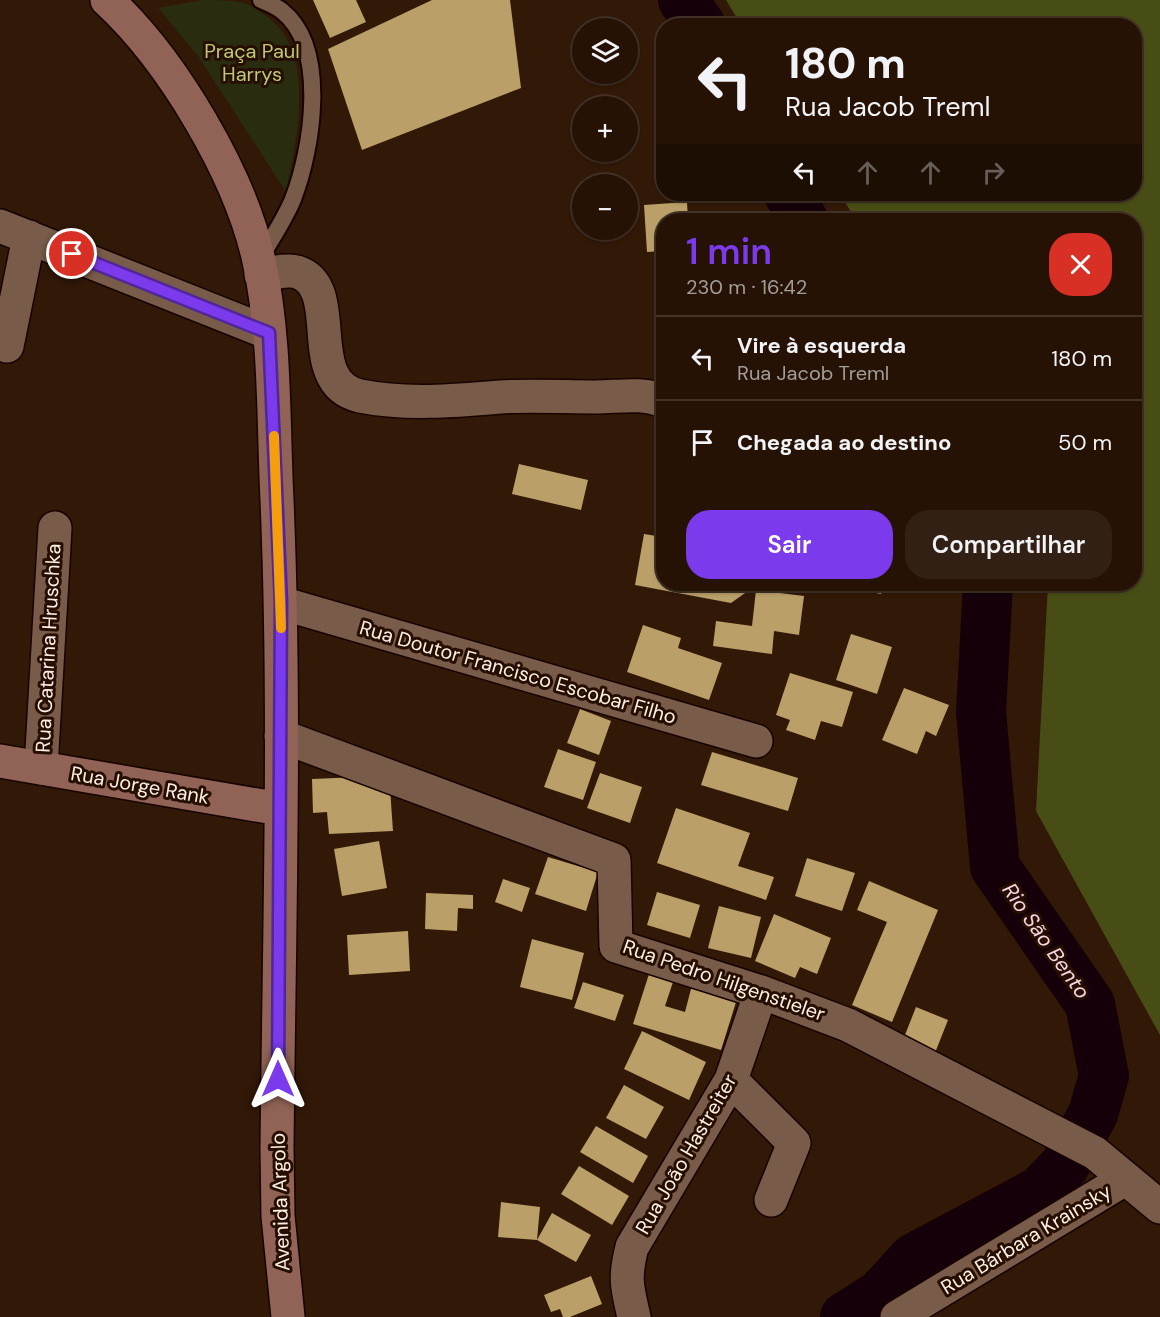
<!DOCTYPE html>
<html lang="pt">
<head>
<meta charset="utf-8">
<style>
  body { margin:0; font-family:"DM Sans",sans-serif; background:#312013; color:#f1f3f6; height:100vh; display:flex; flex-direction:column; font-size:22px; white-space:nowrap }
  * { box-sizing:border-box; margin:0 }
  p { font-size:20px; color:#a39e9a }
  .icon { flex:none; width:33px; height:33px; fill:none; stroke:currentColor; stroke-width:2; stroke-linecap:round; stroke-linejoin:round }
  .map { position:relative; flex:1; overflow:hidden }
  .details { position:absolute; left:656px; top:213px; width:486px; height:378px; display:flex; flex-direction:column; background:#251205; border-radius:24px; box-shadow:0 2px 4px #0004,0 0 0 2px #423227 }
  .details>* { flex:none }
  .hud { position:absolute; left:656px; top:18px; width:486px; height:183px; border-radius:24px; box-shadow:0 2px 4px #0004,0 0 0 2px #423227; background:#251205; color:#f1f3f6; overflow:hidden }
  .fabs { position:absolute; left:572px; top:18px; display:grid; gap:12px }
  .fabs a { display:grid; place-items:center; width:66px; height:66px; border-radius:50%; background:#251205; box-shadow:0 2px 4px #0004,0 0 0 2px #423227; font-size:30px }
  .pin { position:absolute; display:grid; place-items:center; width:51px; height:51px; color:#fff; margin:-26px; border:3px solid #fff; border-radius:50%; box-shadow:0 2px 6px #0007 }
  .me { position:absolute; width:66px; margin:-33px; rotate:0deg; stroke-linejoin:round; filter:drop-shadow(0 0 4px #0008) }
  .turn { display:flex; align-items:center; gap:21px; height:126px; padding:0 30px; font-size:27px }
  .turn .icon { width:78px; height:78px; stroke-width:2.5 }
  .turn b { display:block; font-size:42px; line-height:51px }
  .lanes { display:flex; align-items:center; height:57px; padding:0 30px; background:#0003; justify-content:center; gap:30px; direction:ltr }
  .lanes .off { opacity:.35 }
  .round { display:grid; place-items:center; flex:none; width:63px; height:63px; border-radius:24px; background:#312013 }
  .headline { display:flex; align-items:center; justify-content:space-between; height:102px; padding:0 30px }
  h1 { font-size:36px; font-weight:600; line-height:45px; color:#7c3aed }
  .cta { display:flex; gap:12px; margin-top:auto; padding:12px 30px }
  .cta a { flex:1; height:69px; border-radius:24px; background:#7c3aed; color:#fff; font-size:24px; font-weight:600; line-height:69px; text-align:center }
  .cta a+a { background:#312013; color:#f1f3f6 }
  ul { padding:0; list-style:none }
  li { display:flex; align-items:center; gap:18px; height:84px; padding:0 30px; border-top:2px solid #423227 }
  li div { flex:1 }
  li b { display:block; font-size:22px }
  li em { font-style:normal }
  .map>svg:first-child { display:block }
  .green { fill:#292c0e }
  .forest { fill:#484d15 }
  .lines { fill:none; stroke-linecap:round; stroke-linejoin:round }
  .river { stroke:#150009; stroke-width:50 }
  .building { fill:#ba9f69 }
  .lane-casing { stroke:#170300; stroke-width:20 }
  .street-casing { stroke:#170300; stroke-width:36 }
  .secondary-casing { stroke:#170300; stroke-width:36 }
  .lane { stroke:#795b49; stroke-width:16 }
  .street { stroke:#795b49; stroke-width:33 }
  .secondary { stroke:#906356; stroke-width:33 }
  .route-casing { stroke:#51269a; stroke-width:15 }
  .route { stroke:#7c3aed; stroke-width:10 }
  .slow { stroke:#f59e0b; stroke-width:10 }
  .labels { text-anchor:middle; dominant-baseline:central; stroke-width:6; stroke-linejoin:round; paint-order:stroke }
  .park-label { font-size:20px; fill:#bfc976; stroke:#260e01 }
  .street-label { font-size:20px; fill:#fdeee6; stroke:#260e01 }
  .water-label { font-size:21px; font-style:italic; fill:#f8d5e4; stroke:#260e01 }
</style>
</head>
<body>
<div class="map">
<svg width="1160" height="1317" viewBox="0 0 1160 1317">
  <rect width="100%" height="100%" fill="#311807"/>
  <path class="green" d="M202 0C215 0 232 0 244 3 250 4 255 9 260 12 319 45 297 138 286 192L198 56 158 8Z"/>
  <path class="forest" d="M726 0H1160V1035L1036 811 1048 584H1134V220H856L840 194H1134V26L741 25Z"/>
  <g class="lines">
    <path class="river" d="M683 0 701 26
      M789 194 803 220
      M845 1317 881 1294 914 1258 1040 1191 1065 1165 1093 1114 1104 1076 1090 1004 995 867 981 712 988 584"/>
  </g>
  <path class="building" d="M313 0H356L366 22 330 38Z
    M432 0H510L521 88 362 150 328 49Z
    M687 202 688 220H663V251L647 252 644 205Z
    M519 464 588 480 581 510 512 494Z
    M644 534 663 537V584H750L748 591 731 603 635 585Z
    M849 584H883L881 594 849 587Z
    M756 590 804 596 799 635 774 631 772 654 713 646 716 621 752 626Z
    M643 625 681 638 678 648 722 663 709 700 627 672Z
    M851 634 892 647 877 694 836 680Z
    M790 673 853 692 842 727 821 721 815 740 786 730 790 720 776 715Z
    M904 688 949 705 936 736 926 731 917 754 882 740Z
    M580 709 611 721 599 755 567 743Z
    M558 749 596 762 583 800 544 787Z
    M712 752 798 778 788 811 701 785Z
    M600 773 642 787 630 823 587 808Z
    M359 777 390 788 393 831 329 834 327 812 313 813 312 779Z
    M676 808 750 833 738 866 774 877 766 900 657 863Z
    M379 841 387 888 342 896 334 849Z
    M548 857 598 872 586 911 535 894Z
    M807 858 855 873 842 911 795 896Z
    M503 879 530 888 522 912 495 902Z
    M869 881 938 910 892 1022 852 1005 887 922 857 910Z
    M657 892 700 905 690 938 647 925Z
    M426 893 473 895V909L458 908 457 931 425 929Z
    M719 906 761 917 751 958 708 948Z
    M774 914 831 938 817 974 800 967 795 978 755 961Z
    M408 931 410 971 349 975 347 935Z
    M532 939 584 953 572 1000 520 987Z
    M649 974 673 982 665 1006 685 1012 692 985 737 999 721 1050 633 1024Z
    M583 982 624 995 615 1021 574 1008Z
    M916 1007 948 1020 935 1053 903 1040Z
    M642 1031 706 1062 689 1100 624 1069Z
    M624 1085 664 1107 646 1139 606 1118Z
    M596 1126 648 1156 633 1183 580 1152Z
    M579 1166 629 1196 612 1225 561 1194Z
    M501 1202 540 1207 537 1240 498 1237Z
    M552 1213 591 1235 576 1262 537 1240Z
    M591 1276 602 1304 570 1317H563L560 1309 551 1312 544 1295Z"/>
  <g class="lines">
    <g class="lane-casing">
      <path id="lane" d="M260 259C271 239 285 219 293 199 312 150 329 48 282 11 276 6 268 3 261 0"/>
    </g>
    <g class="street-casing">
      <path id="street" d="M0 226 269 333
        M261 275C272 273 287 269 297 272 346 287 300 383 360 396 405 405 454 401 500 397 531 395 564 397 596 397 618 397 642 392 663 401
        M7 346 29 237
        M281 603 756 741
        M281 736 614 860 616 946 761 992 848 1025 1095 1153 1160 1207
        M41 768 55 528
        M731 1080 794 1143 771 1200
        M634 1317C627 1287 624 1278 632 1247L731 1080 761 992
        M897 1317 1125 1179"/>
    </g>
    <g class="secondary-casing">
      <path id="secondary" d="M107 0C172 60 240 174 259 261 276 339 273 422 277 500 286 716 279 933 277 1149L278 1216 288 1317
        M0 761 280 809"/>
    </g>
    <use href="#lane" class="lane"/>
    <use href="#street" class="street"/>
    <use href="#secondary" class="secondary"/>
  </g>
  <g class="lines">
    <g class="route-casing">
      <path id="route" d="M72 254 269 333 281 603 278 1079"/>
    </g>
    <use href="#route" class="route"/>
    <path class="slow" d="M274 436 281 628"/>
  </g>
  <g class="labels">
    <g class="park-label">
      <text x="252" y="51">Praça Paul<tspan x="252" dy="23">Harrys</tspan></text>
    </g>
    <g class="street-label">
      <text transform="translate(48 648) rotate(-87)">Rua Catarina Hruschka</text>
      <text transform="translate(518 672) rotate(16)">Rua Doutor Francisco Escobar Filho</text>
      <text transform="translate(140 785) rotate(10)">Rua Jorge Rank</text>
      <text transform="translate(724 980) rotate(19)">Rua Pedro Hilgenstieler</text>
      <text transform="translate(686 1154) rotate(-60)">Rua João Hastreiter</text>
      <text transform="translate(280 1202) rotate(-92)">Avenida Argolo</text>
      <text transform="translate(1026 1239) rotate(-31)">Rua Bárbara Krainsky</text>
    </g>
    <g class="water-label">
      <text transform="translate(1046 941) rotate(55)">Rio São Bento</text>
    </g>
  </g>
</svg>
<div class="fabs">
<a><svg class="icon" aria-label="layers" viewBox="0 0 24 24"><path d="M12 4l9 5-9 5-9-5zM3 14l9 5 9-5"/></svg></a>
<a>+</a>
<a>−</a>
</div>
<div class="pin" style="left:72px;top:254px;background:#d93025"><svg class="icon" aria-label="arrive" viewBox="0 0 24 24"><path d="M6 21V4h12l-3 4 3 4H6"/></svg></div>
<svg class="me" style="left:278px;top:1079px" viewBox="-20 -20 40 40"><path d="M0-17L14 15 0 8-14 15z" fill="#7c3aed" stroke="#fff" stroke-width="4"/></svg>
<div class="hud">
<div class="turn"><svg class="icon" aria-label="left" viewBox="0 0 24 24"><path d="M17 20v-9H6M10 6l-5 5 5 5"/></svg><div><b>180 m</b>Rua Jacob Treml</div></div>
<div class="lanes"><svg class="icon" aria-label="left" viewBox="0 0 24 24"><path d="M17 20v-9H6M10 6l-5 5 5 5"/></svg><svg class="icon off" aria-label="ahead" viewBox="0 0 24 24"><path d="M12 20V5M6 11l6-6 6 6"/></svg><svg class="icon off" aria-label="ahead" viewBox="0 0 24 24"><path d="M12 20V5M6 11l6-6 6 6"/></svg><svg class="icon off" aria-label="right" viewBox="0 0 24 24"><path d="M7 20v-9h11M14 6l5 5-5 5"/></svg></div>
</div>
<section class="details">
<div class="headline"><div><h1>1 min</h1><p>230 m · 16:42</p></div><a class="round" style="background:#d93025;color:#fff"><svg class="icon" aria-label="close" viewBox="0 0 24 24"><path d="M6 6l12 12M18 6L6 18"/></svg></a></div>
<ul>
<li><svg class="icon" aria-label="left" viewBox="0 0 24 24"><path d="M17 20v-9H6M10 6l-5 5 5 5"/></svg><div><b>Vire à esquerda</b><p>Rua Jacob Treml</p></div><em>180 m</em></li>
<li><svg class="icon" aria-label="arrive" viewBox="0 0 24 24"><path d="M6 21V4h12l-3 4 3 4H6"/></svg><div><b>Chegada ao destino</b></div><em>50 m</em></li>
</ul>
<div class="cta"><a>Sair</a><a>Compartilhar</a></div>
</section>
</div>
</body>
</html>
